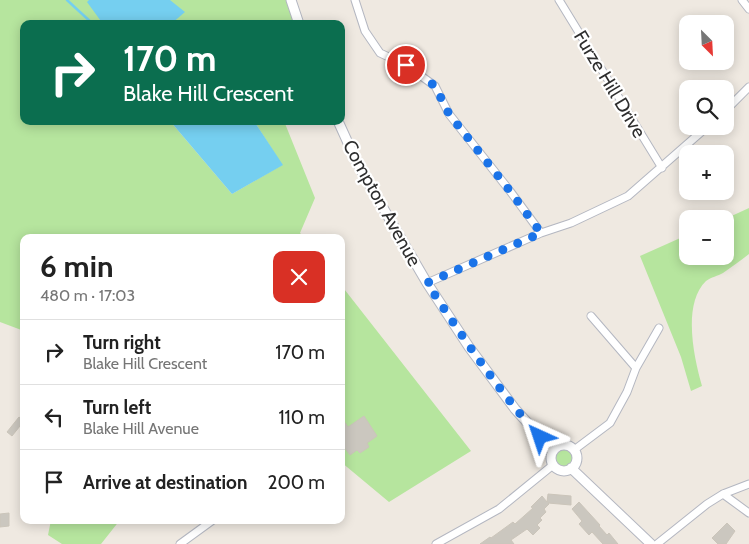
<!DOCTYPE html>
<html lang="en">
<head>
<meta charset="utf-8">
<style>
  body { margin:0; font-family:Cabin,sans-serif; background:#f2f2f2; color:#222; height:100vh; display:flex; flex-direction:column; font-size:19px; white-space:nowrap }
  * { box-sizing:border-box; margin:0 }
  p { font-size:16px; color:#767676 }
  .icon { flex:none; width:28px; height:28px; fill:none; stroke:currentColor; stroke-width:2; stroke-linecap:round; stroke-linejoin:round }
  .map { position:relative; flex:1; overflow:hidden }
  .details { position:absolute; left:20px; top:234px; width:325px; height:290px; display:flex; flex-direction:column; background:#fff; border-radius:10px; box-shadow:0 2px 12px #0003 }
  .details>* { flex:none }
  .guide { position:absolute; left:20px; top:20px; width:325px; height:105px; border-radius:10px; box-shadow:0 2px 12px #0003; background:#0b6e4f; color:#fff; overflow:hidden }
  .needle { width:32px; rotate:156deg }
  .fabs { position:absolute; left:679px; top:15px; display:grid; gap:10px }
  .fabs a { display:grid; place-items:center; width:55px; height:55px; border-radius:10px; background:#fff; box-shadow:0 2px 12px #0003; font-size:25px }
  .pin { position:absolute; display:grid; place-items:center; width:42px; height:42px; color:#fff; margin:-21px; border:2px solid #fff; border-radius:50%; box-shadow:0 1px 5px #0007 }
  .me { position:absolute; width:55px; margin:-28px; rotate:318deg; stroke-linejoin:round; filter:drop-shadow(0 0 4px #0008) }
  .turn { display:flex; align-items:center; gap:18px; height:105px; padding:0 20px; font-size:22px }
  .turn .icon { width:65px; height:65px; stroke-width:2.5 }
  .turn b { display:block; font-size:35px; line-height:42px }
  .round { display:grid; place-items:center; flex:none; width:52px; height:52px; border-radius:10px; background:#f2f2f2 }
  .head { display:flex; align-items:center; justify-content:space-between; height:85px; padding:0 20px }
  h1 { font-size:30px; font-weight:800; line-height:38px }
  ul { padding:0; list-style:none }
  li { display:flex; align-items:center; gap:15px; height:65px; padding:0 20px; border-top:1px solid #e0e0e0 }
  li div { flex:1 }
  li b { display:block; font-size:19px }
  li em { font-style:normal }
  .map>svg:first-child { display:block }
  .green { fill:#b6e59e }
  .water { fill:#75cff0 }
  .lines { fill:none; stroke-linecap:round; stroke-linejoin:round }
  .stream { stroke:#75cff0; stroke-width:2.5 }
  .building { fill:#cbc7bf; stroke:#cbc5ba }
  .minor-casing { stroke:#b4b7c1; stroke-width:9 }
  .tertiary-casing { stroke:#b4b7c1; stroke-width:11 }
  .minor { stroke:#fff; stroke-width:7 }
  .tertiary { stroke:#fff; stroke-width:9 }
  .route { stroke:#1a73e8; stroke-width:9; stroke-dasharray:0 16.2 }
  .labels { text-anchor:middle; dominant-baseline:central; stroke-width:4.5; stroke-linejoin:round; paint-order:stroke }
  .street-label { font-size:19px; fill:#2e2e2e; stroke:#fff }
</style>
</head>
<body>
<div class="map">
<svg width="749" height="544" viewBox="0 0 749 544">
  <rect width="100%" height="100%" fill="#efe9e1"/>
  <path class="green" d="M0 0H291L299 24H24V121H170L232 194 282 165 254 121H284L315 198 300 233 304 237 24 238V331L0 322Z
    M749 208V254C741 260 732 267 723 273 718 276 711 277 706 281 682 304 694 358 702 386L691 391 681 357 640 256 687 235 688 256H725V219Z
    M341 285 471 451 389 502 341 462Z
    M551 458a13 13 0 1 1 26 0a13 13 0 1 1-26 0Z
    M51 520H120L101 544H62L48 535Z"/>
  <path class="water" d="M89 0H170L185 12 171 24H103L87 2Z
    M170 121H254L283 165 232 194Z"/>
  <g class="lines">
    <path class="stream" d="M67 0 93 24"/>
  </g>
  <path class="building" d="M364 416 377 436 367 443 369 447 360 453 357 450 350 455 341 443V417L348 427Z
    M19 417 24 421 12 436 7 432Z
    M548 494 571 496V505L548 503 549 504 544 509 546 512 540 518 542 520 537 525 540 528 533 535 527 529 511 540 514 544H480L490 537 491 538 513 522 515 524 533 508 531 507 542 496 547 502Z
    M579 502 600 525 599 526 607 535 609 533 618 544H603L592 532 589 535 579 524 582 521 572 509Z
    M9 513V526L0 527V514Z
    M727 523 735 531 726 544H718L712 538Z"/>
  <g class="lines">
    <g class="minor-casing">
      <path id="minor" d="M355 0 365 31 380 53 406 65 435 86 449 114 510 191 541 233
        M559 0 662 168
        M742 0 749 9
        M725 111 749 87
        M427 283 541 233 571 223 628 196 708 126
        M591 316 636 368
        M574 450 610 423 627 392 636 368 659 328
        M723 494 749 513
        M180 544 213 520
        M436 544 499 509 553 465
        M657 544 707 504 723 494 749 484"/>
    </g>
    <g class="tertiary-casing">
      <path id="tertiary" d="M291 0 299 24
        M338 121 358 165 427 283 469 347 515 409 553 451
        M551 458a13 13 0 1 1 26 0a13 13 0 1 1-26 0Z
        M571 468 651 544"/>
    </g>
    <use href="#minor" class="minor"/>
    <use href="#tertiary" class="tertiary"/>
  </g>
  <g class="lines">
    <path class="route" d="M406 65 435 86 449 114 510 191 541 233 427 283C462 336 497 389 540 437"/>
  </g>
  <g class="labels">
    <g class="street-label">
      <text transform="translate(610 84) rotate(59)">Furze Hill Drive</text>
      <text transform="translate(382 203) rotate(61)">Compton Avenue</text>
    </g>
  </g>
</svg>
<div class="fabs">
<a><svg class="needle" viewBox="-14 -14 28 28"><path d="M0-13l5 13h-10z" fill="#e53935"/><path d="M0 13l5-13h-10z" fill="#767676"/></svg></a>
<a><svg class="icon" aria-label="search" viewBox="0 0 24 24"><circle cx="10" cy="10" r="6"/><path d="M15 15l6 6"/></svg></a>
<a>+</a>
<a>−</a>
</div>
<div class="pin" style="left:406px;top:65px;background:#d93025"><svg class="icon" aria-label="arrive" viewBox="0 0 24 24"><path d="M6 21V4h12l-3 4 3 4H6"/></svg></div>
<svg class="me" style="left:540px;top:437px" viewBox="-20 -20 40 40"><path d="M0-17L14 15 0 8-14 15z" fill="#1a73e8" stroke="#fff" stroke-width="4"/></svg>
<div class="guide">
<div class="turn"><svg class="icon" aria-label="right" viewBox="0 0 24 24"><path d="M7 20v-9h11M14 6l5 5-5 5"/></svg><div><b>170 m</b>Blake Hill Crescent</div></div>
</div>
<section class="details">
<div class="head"><div><h1>6 min</h1><p>480 m · 17:03</p></div><a class="round" style="background:#d93025;color:#fff"><svg class="icon" aria-label="close" viewBox="0 0 24 24"><path d="M6 6l12 12M18 6L6 18"/></svg></a></div>
<ul>
<li><svg class="icon" aria-label="right" viewBox="0 0 24 24"><path d="M7 20v-9h11M14 6l5 5-5 5"/></svg><div><b>Turn right</b><p>Blake Hill Crescent</p></div><em>170 m</em></li>
<li><svg class="icon" aria-label="left" viewBox="0 0 24 24"><path d="M17 20v-9H6M10 6l-5 5 5 5"/></svg><div><b>Turn left</b><p>Blake Hill Avenue</p></div><em>110 m</em></li>
<li><svg class="icon" aria-label="arrive" viewBox="0 0 24 24"><path d="M6 21V4h12l-3 4 3 4H6"/></svg><div><b>Arrive at destination</b></div><em>200 m</em></li>
</ul>
</section>
</div>
</body>
</html>
